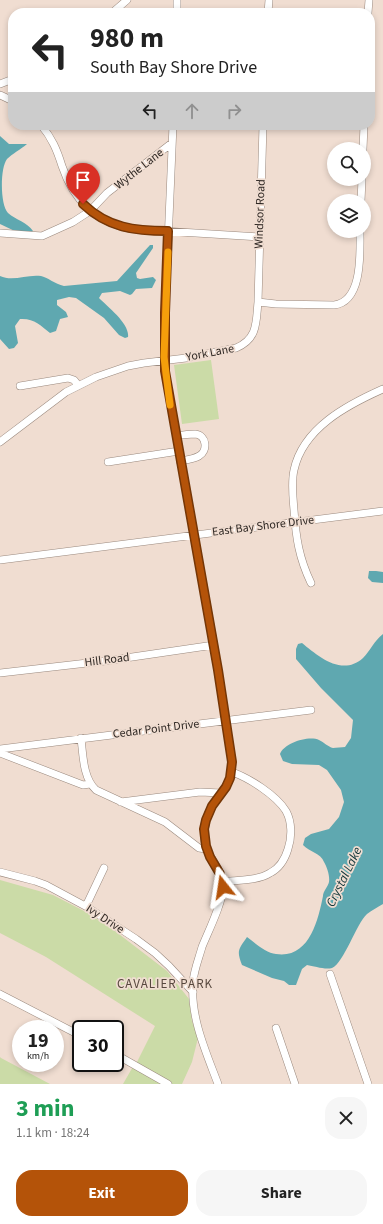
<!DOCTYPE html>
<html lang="en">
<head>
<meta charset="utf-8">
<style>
  body { margin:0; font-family:"Source Sans 3",sans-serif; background:#f6f6f6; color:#222; height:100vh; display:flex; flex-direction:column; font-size:15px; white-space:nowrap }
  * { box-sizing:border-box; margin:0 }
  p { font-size:13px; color:#767676 }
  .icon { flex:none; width:22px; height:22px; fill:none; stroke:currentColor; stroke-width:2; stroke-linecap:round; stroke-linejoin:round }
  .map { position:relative; height:1084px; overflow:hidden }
  .drawer { display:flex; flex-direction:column; background:#fff; flex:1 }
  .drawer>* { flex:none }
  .banner { position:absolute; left:8px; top:8px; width:367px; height:122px; border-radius:16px; box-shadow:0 2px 6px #0003; background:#fff; color:#222; overflow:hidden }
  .fabs { position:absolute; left:327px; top:142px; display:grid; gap:8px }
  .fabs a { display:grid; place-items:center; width:44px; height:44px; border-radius:50%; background:#fff; box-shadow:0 2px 6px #0003; font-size:20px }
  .speed { position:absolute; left:12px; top:1020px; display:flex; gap:8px; font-size:20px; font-weight:700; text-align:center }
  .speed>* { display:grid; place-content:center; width:52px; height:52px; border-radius:50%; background:#fff; box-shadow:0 2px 6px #0003; line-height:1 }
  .speed small { font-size:10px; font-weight:400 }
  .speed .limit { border:2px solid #111; border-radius:6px; background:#fff; color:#111 }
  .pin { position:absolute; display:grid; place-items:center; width:34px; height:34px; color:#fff; margin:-41px -17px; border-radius:50% 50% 50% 0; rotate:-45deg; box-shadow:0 0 4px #0007 }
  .pin .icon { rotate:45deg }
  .me { position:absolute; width:44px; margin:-22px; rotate:345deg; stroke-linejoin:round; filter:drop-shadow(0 0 3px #0008) }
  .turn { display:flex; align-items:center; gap:14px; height:84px; padding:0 16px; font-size:18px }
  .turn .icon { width:52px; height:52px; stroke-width:2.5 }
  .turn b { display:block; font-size:28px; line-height:34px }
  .lanes { display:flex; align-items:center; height:38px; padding:0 16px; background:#0003; justify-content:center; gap:20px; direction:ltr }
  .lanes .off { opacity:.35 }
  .round { display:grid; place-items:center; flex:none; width:42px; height:42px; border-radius:16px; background:#f6f6f6 }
  .summary { display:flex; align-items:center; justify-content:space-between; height:68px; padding:0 16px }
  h1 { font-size:24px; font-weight:700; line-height:30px; color:#1e9e55 }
  .button { display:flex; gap:8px; margin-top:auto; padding:8px 16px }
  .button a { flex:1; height:46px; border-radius:16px; background:#b45309; color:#fff; font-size:16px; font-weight:700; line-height:46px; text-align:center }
  .button a+a { background:#f6f6f6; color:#222 }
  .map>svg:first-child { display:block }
  .green { fill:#cbdba7 }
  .water { fill:#5fa8b0 }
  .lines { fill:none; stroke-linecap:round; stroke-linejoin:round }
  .minor-casing { stroke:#9a897e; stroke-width:8 }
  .minor { stroke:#fff; stroke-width:7 }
  .route-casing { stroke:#753606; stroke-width:10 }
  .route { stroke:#b45309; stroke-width:7 }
  .slow { stroke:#f59e0b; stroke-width:7 }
  .labels { text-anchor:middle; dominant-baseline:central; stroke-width:3.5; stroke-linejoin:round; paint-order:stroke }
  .street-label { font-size:12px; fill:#2f2824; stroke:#f0ddd1 }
  .water-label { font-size:13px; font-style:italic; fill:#0d3236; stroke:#f0ddd1 }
  .neighbourhood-label { font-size:13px; letter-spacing:1px; fill:#58493f; stroke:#f0ddd1 }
</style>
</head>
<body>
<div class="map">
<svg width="383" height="1084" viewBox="0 0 383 1084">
  <rect width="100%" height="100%" fill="#f0ddd1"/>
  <path class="green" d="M211 360 219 419 182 424 174 365Z
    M0 880 53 895 86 912 111 928 167 971 189 999 192 1021 198 1038 192 1062 182 1084H123L135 1063 136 1064 155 1026 46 957 0 933Z
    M0 1057 1 1058 50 1084H0Z"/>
  <path class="water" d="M0 136 9 144H27C21 149 12 154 7 159 0 168 0 205 8 213 16 220 27 222 33 231L30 234H21L0 224Z
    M150 245H153V248L136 273 137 278 140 279 153 277 156 280 152 288 136 289 132 294 130 295 120 291 102 293 99 298C108 307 130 324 128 337L125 338 119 335 104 318 76 298 69 297 57 300V305L66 312 68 317 60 319 56 331 50 333C40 325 34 318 20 319L15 326 18 343 14 348 9 349 0 339V276C13 282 27 274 41 276 47 277 55 284 64 286L117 281Z
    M369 571H376L383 572V583L372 582 368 578Z
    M383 634V904C378 907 372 910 367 914 356 924 344 963 332 968 325 970 314 966 307 965L302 969 296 985H289L284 981 272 978 242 965C236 950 239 949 247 937 255 943 266 953 276 954 309 959 318 921 323 896 323 891 328 887 329 882 330 876 327 867 324 862 321 853 309 852 303 845L305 838 311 834 329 829 339 817 344 802 341 790 327 770 319 765 292 764 283 761 280 754C284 743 309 735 319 740 324 742 328 747 333 748 336 748 342 747 345 747L351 738 353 720 321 688 296 659V649L298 644 302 643C318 656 342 677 363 658 370 651 374 641 383 634Z"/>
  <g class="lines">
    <g class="minor-casing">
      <path id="minor" d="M112 13 127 0
        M177 13V0
        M268 13 269 0
        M368 13 369 0
        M0 84 13 79
        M0 95 13 101
        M41 125C52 138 57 150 62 166 73 199 95 222 131 229L259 237
        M173 125 165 313V371L214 645 232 762C233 782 225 785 216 800 210 808 206 817 205 828 200 855 223 864 223 887 223 902 208 932 202 947 199 958 194 970 193 982 190 1017 206 1052 218 1084
        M363 149 364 125
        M361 201 362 179
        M0 233 42 236 73 222 90 211 107 193 172 143
        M258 302 276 304 334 305C363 302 360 252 360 231
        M20 386 68 378 74 380 78 385
        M176 436C182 435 189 434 195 434 207 435 208 451 199 456 194 459 186 460 180 461
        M0 442 66 392 96 377 128 366 144 363 186 358 236 348C258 339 256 322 258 302L263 125
        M108 462 179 451
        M0 560 383 511
        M311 583C299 558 296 538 294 510 293 497 291 483 294 470 303 428 347 405 383 389
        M0 673 105 661 214 645
        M81 738C83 755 83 778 96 790L165 822 199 848 206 849
        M0 749 311 710
        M0 753 83 785 90 784
        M121 802 200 792 221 793
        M0 872 35 881 46 885 87 907 136 939 155 953 169 966 193 992
        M222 882C237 880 257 881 270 873 280 868 285 859 288 849 292 837 292 822 286 811 276 795 249 778 232 772
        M86 906 104 868
        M330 974 368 1084
        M0 994 81 1036
        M276 1028 295 1084
        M115 1054 168 1084"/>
    </g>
    <use href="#minor" class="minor"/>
  </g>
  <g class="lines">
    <g class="route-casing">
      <path id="route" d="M83 204C108 228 135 231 168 231L165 313V371L218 670 232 762 230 778 226 787 212 806 206 820 204 829 206 846 210 857 220 874 223 887"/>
    </g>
    <use href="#route" class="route"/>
    <path class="slow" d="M168 252 164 357 170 405"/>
  </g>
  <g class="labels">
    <g class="street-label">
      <text transform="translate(139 169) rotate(-38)">Wythe Lane</text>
      <text transform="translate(260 214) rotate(-88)">Windsor Road</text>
      <text transform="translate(210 353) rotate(-11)">York Lane</text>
      <text transform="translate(263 526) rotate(-7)">East Bay Shore Drive</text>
      <text transform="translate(107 660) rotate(-7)">Hill Road</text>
      <text transform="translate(156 729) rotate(-7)">Cedar Point Drive</text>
      <text transform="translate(105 919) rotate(33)">Ivy Drive</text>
    </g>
    <g class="water-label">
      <text transform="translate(344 877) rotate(-64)">Crystal Lake</text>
    </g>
    <g class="neighbourhood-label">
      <text x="165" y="984">CAVALIER PARK</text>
    </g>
  </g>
</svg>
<div class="fabs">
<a><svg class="icon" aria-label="search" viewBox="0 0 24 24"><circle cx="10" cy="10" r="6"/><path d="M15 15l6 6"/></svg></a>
<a><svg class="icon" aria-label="layers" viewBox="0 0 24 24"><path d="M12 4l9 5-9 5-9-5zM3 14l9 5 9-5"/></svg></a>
</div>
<div class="speed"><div>19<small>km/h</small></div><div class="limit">30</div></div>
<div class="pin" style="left:83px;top:204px;background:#d93025"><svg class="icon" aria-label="arrive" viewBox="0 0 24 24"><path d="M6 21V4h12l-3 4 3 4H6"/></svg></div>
<svg class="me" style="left:223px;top:887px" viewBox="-20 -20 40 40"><path d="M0-17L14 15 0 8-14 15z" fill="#b45309" stroke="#fff" stroke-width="4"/></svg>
<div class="banner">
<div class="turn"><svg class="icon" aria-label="left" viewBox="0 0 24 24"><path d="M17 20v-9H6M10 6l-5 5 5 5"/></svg><div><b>980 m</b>South Bay Shore Drive</div></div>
<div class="lanes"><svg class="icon" aria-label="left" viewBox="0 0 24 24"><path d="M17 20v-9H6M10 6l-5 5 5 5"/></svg><svg class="icon off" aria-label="ahead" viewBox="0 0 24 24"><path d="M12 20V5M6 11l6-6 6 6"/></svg><svg class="icon off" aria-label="right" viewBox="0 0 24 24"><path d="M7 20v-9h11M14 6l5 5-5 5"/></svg></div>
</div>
</div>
<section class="drawer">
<div class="summary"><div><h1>3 min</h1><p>1.1 km · 18:24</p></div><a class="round"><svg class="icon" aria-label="close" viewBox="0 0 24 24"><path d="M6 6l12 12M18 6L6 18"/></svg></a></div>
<div class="button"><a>Exit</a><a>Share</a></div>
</section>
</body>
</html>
